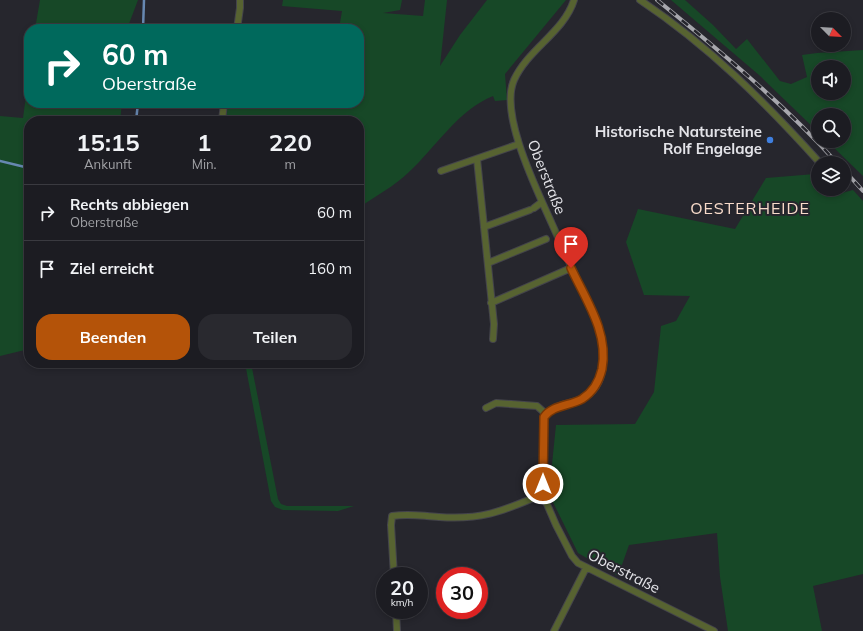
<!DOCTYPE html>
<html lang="de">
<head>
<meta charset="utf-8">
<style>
  body { margin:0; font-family:Mulish,sans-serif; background:#29292f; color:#f1f3f6; height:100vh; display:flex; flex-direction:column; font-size:15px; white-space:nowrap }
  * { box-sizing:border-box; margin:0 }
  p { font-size:13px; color:#a0a1a5 }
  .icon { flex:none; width:22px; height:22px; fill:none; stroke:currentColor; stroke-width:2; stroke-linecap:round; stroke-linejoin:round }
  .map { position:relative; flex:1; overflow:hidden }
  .sheet { position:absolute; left:24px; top:116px; width:340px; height:252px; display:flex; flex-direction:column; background:#1c1c22; border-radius:16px; box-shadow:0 2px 6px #0003,0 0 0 1px #3a3a40 }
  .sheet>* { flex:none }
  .top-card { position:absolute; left:24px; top:24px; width:340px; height:84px; border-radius:16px; box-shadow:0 2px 6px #0003,0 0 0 1px #3a3a40; background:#00695c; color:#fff; overflow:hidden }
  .needle { width:26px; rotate:114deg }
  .fabs { position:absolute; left:811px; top:12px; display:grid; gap:8px }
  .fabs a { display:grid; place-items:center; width:40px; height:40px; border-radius:50%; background:#1c1c22; box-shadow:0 2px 6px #0003,0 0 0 1px #3a3a40; font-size:20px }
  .speed { position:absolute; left:376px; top:567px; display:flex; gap:8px; font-size:20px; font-weight:700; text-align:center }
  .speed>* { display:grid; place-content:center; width:52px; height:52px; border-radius:50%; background:#1c1c22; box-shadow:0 2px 6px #0003,0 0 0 1px #3a3a40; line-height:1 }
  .speed small { font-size:10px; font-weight:400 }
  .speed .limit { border:6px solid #d22; background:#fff; color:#111 }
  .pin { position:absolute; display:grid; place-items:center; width:34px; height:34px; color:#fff; margin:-41px -17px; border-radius:50% 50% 50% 0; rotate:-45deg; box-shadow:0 0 4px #0007 }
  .pin .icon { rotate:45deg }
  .me { position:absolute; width:44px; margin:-22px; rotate:0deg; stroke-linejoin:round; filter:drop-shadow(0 0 3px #0008) }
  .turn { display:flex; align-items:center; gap:14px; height:84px; padding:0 12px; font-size:18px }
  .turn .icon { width:52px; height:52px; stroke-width:2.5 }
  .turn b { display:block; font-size:28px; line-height:34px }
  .eta { display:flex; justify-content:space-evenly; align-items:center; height:68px; text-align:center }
  .eta b { font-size:24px; font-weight:700; line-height:28px }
  .action { display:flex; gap:8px; margin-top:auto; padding:8px 12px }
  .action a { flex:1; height:46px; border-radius:16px; background:#b45309; color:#fff; font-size:16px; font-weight:700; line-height:46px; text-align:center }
  .action a+a { background:#29292f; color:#f1f3f6 }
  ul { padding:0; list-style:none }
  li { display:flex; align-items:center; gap:12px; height:56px; padding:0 12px; border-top:1px solid #3a3a40 }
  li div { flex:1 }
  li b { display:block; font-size:15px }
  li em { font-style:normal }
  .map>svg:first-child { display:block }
  .green { fill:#174827; fill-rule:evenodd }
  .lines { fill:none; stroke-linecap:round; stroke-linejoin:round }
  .stream { stroke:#6788b1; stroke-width:2.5 }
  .minor-casing { stroke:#44444b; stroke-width:8 }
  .minor { stroke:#576331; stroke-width:6 }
  .rail-casing { stroke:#a7a7ad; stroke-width:4 }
  .rail { stroke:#26262d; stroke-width:2.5; stroke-dasharray:8; stroke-linecap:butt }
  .route-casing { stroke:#753606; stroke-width:10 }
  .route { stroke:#b45309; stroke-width:7 }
  .shop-dot { fill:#3f7fe0; stroke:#26262d; stroke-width:1.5 }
  .labels { text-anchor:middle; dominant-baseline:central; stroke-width:4; stroke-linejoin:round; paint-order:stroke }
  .poi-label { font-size:15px; font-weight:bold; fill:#e3e3e8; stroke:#26262d; text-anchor:end }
  .street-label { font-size:15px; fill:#e3e3e8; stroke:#26262d }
  .neighbourhood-label { font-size:16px; letter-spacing:1px; fill:#f8dbca; stroke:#26262d }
</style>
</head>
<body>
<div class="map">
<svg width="863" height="631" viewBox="0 0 863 631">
  <rect width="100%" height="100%" fill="#26262d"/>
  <path class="green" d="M40 0H138L127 29H35Z
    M283 0H402L400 10 383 13 423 16 425 0H447L440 66 460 35 487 0H566L505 74 507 100 495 101 493 96C457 111 437 146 409 172 395 186 375 196 359 208V121H226L228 104 231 105V103H359V29H339L342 11 282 6Z
    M671 0H685L713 25 736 49 747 39 780 81 791 84 807 77 802 55 817 53 863 50V176L827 141H844V115H818V132L759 75ZM818 67H844V93H818Z
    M29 74V103H122L120 121H29V349L0 356V116L23 118Z
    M815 174 817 188 827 197 853 190 863 201V574L813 586 822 631H728L720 577 717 533 629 545 618 576 578 553 549 494 556 425 635 424 654 392 661 326 676 321 690 296 644 295 626 242 638 209 735 229 766 178Z
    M245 363H251L278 499 281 504 287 506H354L338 511 283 510 275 507 271 501Z"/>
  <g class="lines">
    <path class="stream" d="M143 29 144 0
      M136 121 138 103
      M0 161 29 168"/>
    <g class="minor-casing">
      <path id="minor" d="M574 0C564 32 528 49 514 80 499 114 537 190 552 224 566 255 580 287 595 317 605 342 612 387 579 400 568 404 551 406 544 417L543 495 556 525 572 556 578 563 714 631
        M640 0C709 46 765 102 820 163
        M237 29 240 8V0
        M222 121 224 103
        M477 159 494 324 493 339
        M441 171 519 144
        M534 208 542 202
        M484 227 530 210
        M488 263 546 239
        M491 303 571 268
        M486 408 496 403 537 406 546 414
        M394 576 391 525 392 516C410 513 421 516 439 517 480 520 501 512 538 496L543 495
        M396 610 397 631
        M554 631 586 568"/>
    </g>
    <use href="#minor" class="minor"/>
    <g class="rail-casing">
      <path id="rail" d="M657 0C720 51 783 103 837 163
        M844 170 863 191"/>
    </g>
    <use href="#rail" class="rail"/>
  </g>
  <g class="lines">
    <g class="route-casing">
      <path id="route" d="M543 484 544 417C552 405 570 406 582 399 593 392 599 382 602 369 609 333 586 300 571 268"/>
    </g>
    <use href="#route" class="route"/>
  </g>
  <circle class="shop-dot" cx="770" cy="140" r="4"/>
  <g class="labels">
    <g class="poi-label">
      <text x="762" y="131">Historische Natursteine<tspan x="762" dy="17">Rolf Engelage</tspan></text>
    </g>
    <g class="street-label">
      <text transform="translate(547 177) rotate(68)">Oberstraße</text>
      <text transform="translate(624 571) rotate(27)">Oberstraße</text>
    </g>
    <g class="neighbourhood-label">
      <text x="750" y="208">OESTERHEIDE</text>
    </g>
  </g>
</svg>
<div class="fabs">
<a><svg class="needle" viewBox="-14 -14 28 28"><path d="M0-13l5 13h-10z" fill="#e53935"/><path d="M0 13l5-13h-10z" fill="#a0a1a5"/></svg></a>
<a><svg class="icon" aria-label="sound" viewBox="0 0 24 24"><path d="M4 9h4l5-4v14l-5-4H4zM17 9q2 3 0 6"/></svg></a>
<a><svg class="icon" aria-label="search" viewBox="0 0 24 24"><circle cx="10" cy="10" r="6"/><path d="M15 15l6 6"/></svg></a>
<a><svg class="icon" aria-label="layers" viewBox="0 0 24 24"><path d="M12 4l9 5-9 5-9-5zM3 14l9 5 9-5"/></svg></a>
</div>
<div class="speed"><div>20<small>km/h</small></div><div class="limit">30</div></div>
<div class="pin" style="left:571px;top:268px;background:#d93025"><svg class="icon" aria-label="arrive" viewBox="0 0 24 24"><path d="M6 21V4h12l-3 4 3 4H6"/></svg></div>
<svg class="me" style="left:543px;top:484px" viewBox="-20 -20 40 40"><circle r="17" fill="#b45309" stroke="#fff" stroke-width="3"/><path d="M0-11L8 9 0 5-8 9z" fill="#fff"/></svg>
<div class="top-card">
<div class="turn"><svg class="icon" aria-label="right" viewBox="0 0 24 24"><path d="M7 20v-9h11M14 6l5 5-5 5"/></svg><div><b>60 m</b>Oberstraße</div></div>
</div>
<section class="sheet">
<div class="eta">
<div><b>15:15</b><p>Ankunft</p></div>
<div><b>1</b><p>Min.</p></div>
<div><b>220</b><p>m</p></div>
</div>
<ul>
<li><svg class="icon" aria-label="right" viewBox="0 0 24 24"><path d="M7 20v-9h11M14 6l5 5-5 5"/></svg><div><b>Rechts abbiegen</b><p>Oberstraße</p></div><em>60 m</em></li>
<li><svg class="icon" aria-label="arrive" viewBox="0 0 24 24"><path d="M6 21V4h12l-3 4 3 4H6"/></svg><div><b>Ziel erreicht</b></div><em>160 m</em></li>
</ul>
<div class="action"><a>Beenden</a><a>Teilen</a></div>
</section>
</div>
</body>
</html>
